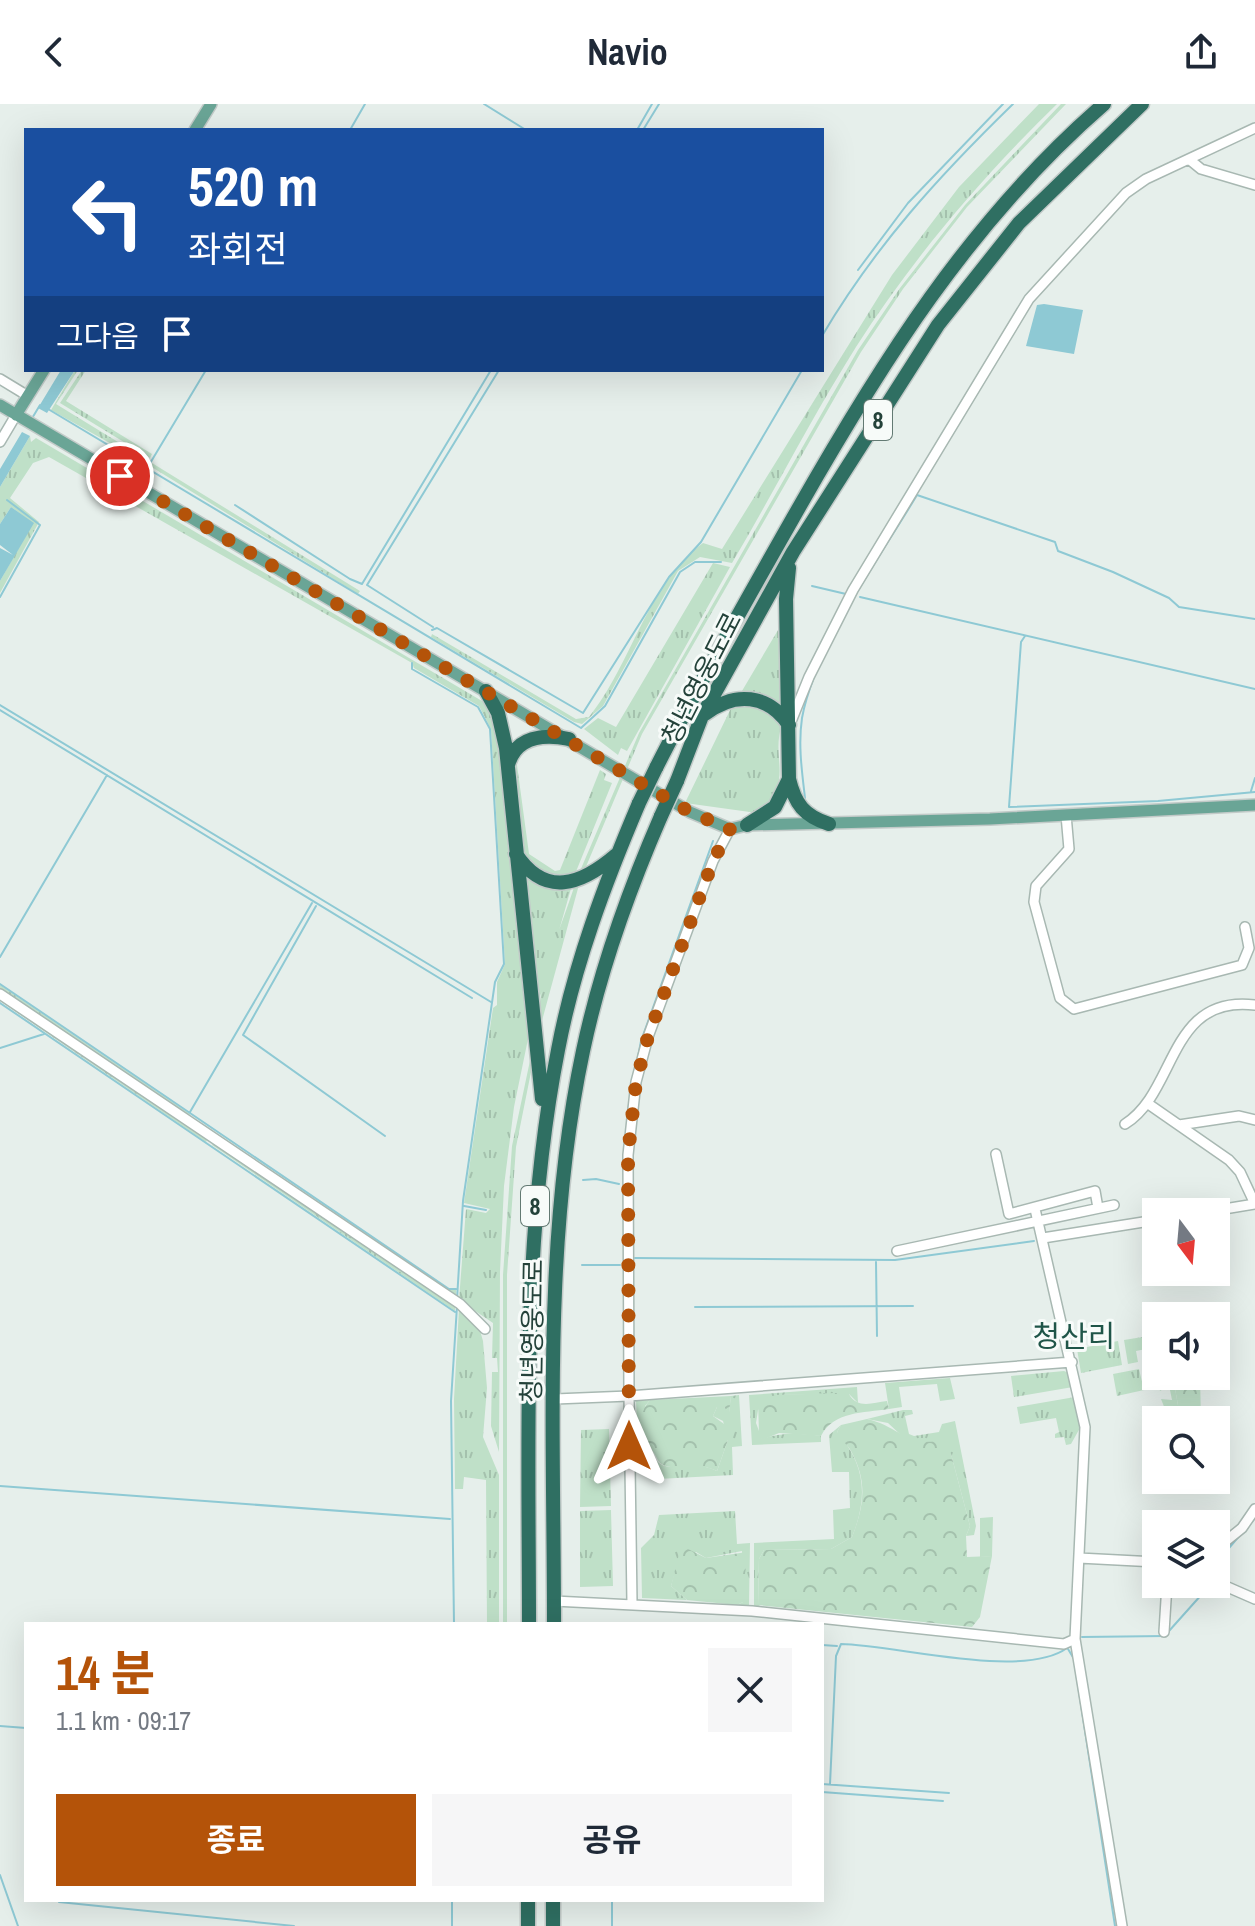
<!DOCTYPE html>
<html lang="ko">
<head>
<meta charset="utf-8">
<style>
  body { margin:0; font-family:"Archivo Narrow","Noto Sans KR",sans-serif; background:#f6f6f7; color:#1f2937; height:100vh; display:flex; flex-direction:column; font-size:30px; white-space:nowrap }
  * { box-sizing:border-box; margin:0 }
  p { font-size:26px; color:#747a83 }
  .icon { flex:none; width:44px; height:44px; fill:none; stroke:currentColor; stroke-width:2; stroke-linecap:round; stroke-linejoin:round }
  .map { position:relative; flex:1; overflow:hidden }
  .side { position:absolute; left:24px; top:1518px; width:800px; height:280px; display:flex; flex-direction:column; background:#fff; border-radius:0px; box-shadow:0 8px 32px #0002 }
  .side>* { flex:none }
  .hud { position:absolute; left:24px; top:24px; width:800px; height:244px; border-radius:0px; box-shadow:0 8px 32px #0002; background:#1a4fa0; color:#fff; overflow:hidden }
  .needle { width:52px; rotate:164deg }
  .buttons { position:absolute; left:1142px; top:1094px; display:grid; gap:16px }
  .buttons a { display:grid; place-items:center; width:88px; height:88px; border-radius:0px; background:#fff; box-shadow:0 8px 32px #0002; font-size:40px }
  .pin { position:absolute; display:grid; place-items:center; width:68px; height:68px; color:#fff; margin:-34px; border:4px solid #fff; border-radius:50%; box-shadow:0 2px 8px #0007 }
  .me { position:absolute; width:88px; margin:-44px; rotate:0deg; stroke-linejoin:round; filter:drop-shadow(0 0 6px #0008) }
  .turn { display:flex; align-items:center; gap:28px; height:168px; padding:0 32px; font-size:36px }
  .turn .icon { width:104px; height:104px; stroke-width:2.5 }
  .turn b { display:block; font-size:56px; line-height:68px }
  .then { display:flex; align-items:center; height:76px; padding:0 32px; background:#0003; gap:16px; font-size:30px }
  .round { display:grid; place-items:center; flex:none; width:84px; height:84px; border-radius:0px; background:#f6f6f7 }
  .headline { display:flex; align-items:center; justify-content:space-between; height:136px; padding:0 32px }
  h1 { font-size:48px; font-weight:700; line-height:60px; color:#b45309 }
  .cta { display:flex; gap:16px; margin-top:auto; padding:16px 32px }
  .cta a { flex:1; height:92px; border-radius:0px; background:#b45309; color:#fff; font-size:32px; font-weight:700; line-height:92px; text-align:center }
  .cta a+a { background:#f6f6f7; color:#1f2937 }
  header { display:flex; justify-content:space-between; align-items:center; height:104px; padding:0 32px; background:#fff; font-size:36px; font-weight:700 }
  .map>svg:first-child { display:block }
  .grass { fill:url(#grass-tufts) }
  .forest { fill:url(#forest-crowns) }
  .water { fill:#8ec9d4 }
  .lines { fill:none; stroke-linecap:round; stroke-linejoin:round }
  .stream { stroke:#8ec9d4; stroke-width:2 }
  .minor-casing { stroke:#a8b8b2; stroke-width:12 }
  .major-casing { stroke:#c2cac8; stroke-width:14 }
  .highway-casing { stroke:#c2cac8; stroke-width:17 }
  .minor { stroke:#fff; stroke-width:9 }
  .major { stroke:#6aa596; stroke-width:11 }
  .highway { stroke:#2f6f62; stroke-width:14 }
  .highway-bridge-casing { stroke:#c2cac8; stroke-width:17; stroke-linecap:butt }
  .highway-bridge { stroke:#2f6f62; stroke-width:14 }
  .route { stroke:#b45309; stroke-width:14; stroke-dasharray:0 25.2 }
  .labels { text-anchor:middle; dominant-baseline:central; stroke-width:6; stroke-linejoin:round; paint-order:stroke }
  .shield { fill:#f7fbf9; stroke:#637a73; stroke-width:2 }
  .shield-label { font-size:24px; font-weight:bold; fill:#24423a }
  .street-label { font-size:26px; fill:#24423a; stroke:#f7fbf9 }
  .quarter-label { font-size:30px; fill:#1f5548; stroke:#f7fbf9 }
</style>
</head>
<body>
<header><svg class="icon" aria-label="back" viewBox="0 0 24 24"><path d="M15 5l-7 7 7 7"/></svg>Navio<svg class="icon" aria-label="share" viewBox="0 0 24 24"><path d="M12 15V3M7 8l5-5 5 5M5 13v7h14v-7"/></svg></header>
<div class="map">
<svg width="1255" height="1822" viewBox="0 0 1255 1822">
  <defs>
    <pattern id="grass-tufts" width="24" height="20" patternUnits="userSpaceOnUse" patternTransform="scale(2)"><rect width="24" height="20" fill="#bfe0c8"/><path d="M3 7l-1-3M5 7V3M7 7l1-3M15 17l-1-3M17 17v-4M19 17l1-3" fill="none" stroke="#a4c1ad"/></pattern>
    <pattern id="forest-crowns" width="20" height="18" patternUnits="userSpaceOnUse" patternTransform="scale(2)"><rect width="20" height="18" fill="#bfe0c8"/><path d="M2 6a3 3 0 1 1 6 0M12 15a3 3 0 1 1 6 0" fill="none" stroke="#a4c1ad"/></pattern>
  </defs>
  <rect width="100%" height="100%" fill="#e6efeb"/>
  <path class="grass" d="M1039 0H1057C981 74 913 154 856 243 812 313 774 388 732 459L700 453 678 467 603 602 582 620 574 618 431 533 432 530 576 615 589 613C632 560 647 480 703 439L722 445 892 171 959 83Z
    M1061 0H1066L967 103 903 185 861 248 642 630 585 765 580 767 639 629 858 246 900 184 965 101Z
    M75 266H78L56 300 149 357 147 360 51 306Z
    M82 266H86L66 297 152 350 150 354 60 299Z
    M30 332 31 338 36 334 482 597 493 612 500 643 528 935 514 1003 504 1082 500 1168 499 1348 491 1322 492 1268H498L497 1254H492L493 1219 459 1196 466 1105 486 1109 490 1105 464 1099 493 904 497 901V878L505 860 491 625 479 602 414 564 412 559 49 353 33 359 10 394 39 418 0 489V477L33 419 11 403 0 420V383Z
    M152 359 360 487 358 490 150 362Z
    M713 459 730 463 627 647 621 644 618 651 584 625 598 614 616 623Z
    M781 521 784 606 739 592Z
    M733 600 757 601 782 620C770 656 796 678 757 709L685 699Z
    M517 661 529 750 555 767 560 766 600 666 606 670 604 676 612 679 575 770 550 773 523 753 512 662Z
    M521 765 572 781 536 907Z
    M580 777 540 924C534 884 563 819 575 780Z
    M0 881 190 1010 188 1012 0 884Z
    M0 895 207 1036 206 1038 0 897Z
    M532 947 534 953 516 1043 507 1171V1520H503V1171L512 1042Z
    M193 1013 449 1186H456V1193Z
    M213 1039 455 1203V1207L212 1041Z
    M459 1205 479 1223 483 1237 487 1284 483 1333 499 1371V1520H487L486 1376 464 1373 463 1385H455L454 1295Z
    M1149 1232 1151 1244 1136 1247 1138 1258 1128 1260 1124 1236Z
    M1118 1237 1122 1261 1081 1269 1077 1245Z
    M1139 1265 1144 1286 1117 1292 1113 1270Z
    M1064 1267 1069 1269 1073 1283 1014 1293 1011 1272Z
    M1156 1272 1173 1273 1179 1307 1167 1310 1161 1295 1172 1296 1169 1281 1160 1287Z
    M950 1274 955 1295 940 1297 937 1280 899 1283 902 1303 889 1305 885 1279Z
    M857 1283 858 1299 849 1290 777 1291 758 1306 756 1319 762 1335C781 1328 800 1329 821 1332V1338L752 1341 749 1291Z
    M739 1291 742 1342 732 1343 733 1371 658 1375 655 1359 638 1342 636 1297 650 1296 645 1302C646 1322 644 1364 673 1363 690 1363 701 1359 717 1367L728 1336 723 1317 713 1312 717 1303H724L729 1308 731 1292Z
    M1075 1293 1080 1324 1071 1340 1066 1341 1064 1333 1055 1334V1330L1059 1328 1056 1314 1020 1320 1017 1303Z
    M903 1306H912L913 1310 905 1312 909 1330 914 1332 939 1328 942 1320 955 1317 976 1422 974 1431 966 1432 970 1422 951 1350 903 1333 888 1319 867 1315Z
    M841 1321 837 1328C866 1361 868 1394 852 1433L831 1445 764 1446 759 1455 758 1500 762 1504 754 1502V1439L834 1435 833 1406 850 1404 849 1368H832L829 1331Z
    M609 1325 611 1402 580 1403 581 1326Z
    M611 1406 613 1482 580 1483V1407Z
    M735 1407 737 1440 750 1439 749 1502 737 1501 743 1498 742 1447 706 1454 696 1448 677 1462 671 1482 687 1496 642 1494 641 1444 654 1431 659 1411Z
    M993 1413 992 1452 980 1453V1414Z"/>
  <path class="forest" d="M1200 1272 1201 1316H1170L1167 1310 1179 1307 1173 1273Z
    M835 1289 849 1290C857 1305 872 1299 887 1297L889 1305C863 1309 834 1307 821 1332L779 1329 762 1336 759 1331 758 1295 777 1291Z
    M731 1292 729 1309 724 1303H717L713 1312 731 1325 732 1336H728L717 1367C699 1358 684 1367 666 1362 658 1360 658 1355 654 1349 641 1333 635 1313 650 1296Z
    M867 1315C899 1322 906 1344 942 1336L951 1350 970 1422 966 1432 967 1453 992 1452 980 1513 972 1523 758 1501 759 1455 764 1446 831 1445 852 1433C864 1402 868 1378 851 1347 847 1339 839 1336 837 1328L841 1321Z
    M686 1444 706 1454 747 1448 743 1498 737 1501 687 1496 671 1482 680 1446Z"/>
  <path class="water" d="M1044 200 1083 206 1074 250 1026 242 1037 201Z
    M61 266H75L47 309 38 304Z
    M22 328 30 332 0 383V365Z
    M11 403 34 419 0 477V444L13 451 0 441V420Z"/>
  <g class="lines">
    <path class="stream" d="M484 0 526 26
      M350 26 365 0
      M637 26 652 0
      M643 26 659 0
      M858 166 908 99 1003 0
      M822 232C875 142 939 72 1013 0
      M48 305 581 624 605 602 680 468 695 458H721
      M31 316 40 301
      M149 361 206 266
      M235 401 350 475 362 480 491 266
      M812 482 846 490
      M0 493 40 421 7 396
      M860 493 1255 585
      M433 523 367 481 499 266
      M432 526 437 524 583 609 669 473 701 438 802 266
      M1025 532 1021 538 1009 703 1158 697 1255 688
      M412 559V565L478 603 490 625 504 860 495 878 463 1097 457 1195
      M0 601 491 898
      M0 606 472 894
      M1251 687 1255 674
      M805 694C802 668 798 641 802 614 815 543 880 453 917 391L1055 438 1058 447 1113 468 1169 494 1179 503 1255 515
      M316 802 243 931 385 1032
      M0 853 107 671
      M0 880 449 1185H456
      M0 899 455 1208
      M0 944 44 930
      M628 1006 641 937 713 737
      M190 1008 312 799
      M583 1076 596 1075 619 1080
      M464 1102 486 1106
      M635 1154 895 1156 1034 1137
      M876 1158 877 1232
      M582 1161H620
      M695 1203 913 1202
      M0 1382 450 1415
      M1250 1420 1255 1414
      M1216 1471 1229 1444 1240 1431
      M454 1520 451 1297 457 1202
      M612 1520H631
      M1169 1527 1211 1480
      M1082 1533 1165 1532
      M822 1541 837 1542
      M1068 1545 1074 1555 1115 1822
      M0 1622 26 1624
      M822 1680 949 1689
      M830 1680 836 1552 841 1540C897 1541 1023 1576 1067 1544
      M822 1688 943 1697
      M0 1771 18 1822
      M59 1798 294 1822
      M452 1822V1796
      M612 1822V1796"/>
    <g class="minor-casing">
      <path id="minor" d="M1190 56 1201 65 1255 81
        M0 275 28 292
        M0 338 16 311
        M790 620 809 573 853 486 1029 195 1126 89 1146 75 1255 24
        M1066 711 1069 745 1036 782 1034 798 1060 894 1074 905 1242 861 1249 844 1245 823
        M730 725 713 757 648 933 636 978 628 1051 629 1292 1072 1258
        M0 890 460 1200 485 1225
        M1147 999 1229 1056 1240 1068 1255 1100
        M1125 1020C1177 988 1168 890 1255 901
        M1179 1021 1239 1012 1255 1016
        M996 1050 1009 1110 1095 1087 1098 1104
        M1035 1105 1085 1323 1075 1535 1122 1822
        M1206 1108 1255 1100
        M1043 1134 1156 1116
        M897 1147 1114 1101
        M555 1295 629 1292 632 1499
        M1216 1445 1242 1424 1255 1405
        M1079 1454 1156 1458
        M1216 1478 1255 1495
        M554 1497 752 1507 1064 1540 1075 1535
        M1164 1528 1167 1480"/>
    </g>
    <g class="major-casing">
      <path id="major" d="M195 26 211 0
        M0 301 690 708 730 725 747 721 990 715 1255 701
        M16 311 44 266"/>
    </g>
    <g class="highway-casing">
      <path id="highway" d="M789 464 786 495 789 675C795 700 804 712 829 720
        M486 587 498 609 506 644 542 995
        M705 610C735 587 768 590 789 621
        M508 661C516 632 544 630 569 635
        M656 664C699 579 746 497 793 414 879 262 970 116 1104 0
        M677 677 702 612 793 448 938 221 1019 119 1142 0
        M747 721 775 703 789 675
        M516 750C545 794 581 781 616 751
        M529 1520C529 1328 521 1135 558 946 574 861 605 779 639 699
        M554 1520C554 1329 543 1135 583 947 600 866 628 788 661 712
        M528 1822V1796
        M553 1822V1796"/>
    </g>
    <use href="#minor" class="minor"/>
    <use href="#major" class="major"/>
    <use href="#highway" class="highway"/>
    <g class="highway-bridge-casing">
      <path id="highway-bridge" d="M639 699 656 664
        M661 712 677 677"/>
    </g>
    <use href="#highway-bridge" class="highway-bridge"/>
  </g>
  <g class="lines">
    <path class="route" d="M120 372 690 708 730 725 713 757 648 933 636 978 628 1051 629 1342"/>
  </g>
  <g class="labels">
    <g class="shield">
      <rect x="864" y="296" width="28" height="40" rx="6"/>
      <rect x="521" y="1082" width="28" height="40" rx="6"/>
    </g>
    <g class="shield-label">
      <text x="878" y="316">8</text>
      <text x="535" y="1102">8</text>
    </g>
    <g class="street-label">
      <text transform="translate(701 574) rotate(-63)">청년영웅도로</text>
      <text transform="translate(532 1227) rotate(-89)">청년영웅도로</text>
    </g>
    <g class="quarter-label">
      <text x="1074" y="1232">청산리</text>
    </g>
  </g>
</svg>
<div class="buttons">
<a><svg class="needle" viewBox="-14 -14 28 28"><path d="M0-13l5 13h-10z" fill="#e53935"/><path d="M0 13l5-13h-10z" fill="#747a83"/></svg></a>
<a><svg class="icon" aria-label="sound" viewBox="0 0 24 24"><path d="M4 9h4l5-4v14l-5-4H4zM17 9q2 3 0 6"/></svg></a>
<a><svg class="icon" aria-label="search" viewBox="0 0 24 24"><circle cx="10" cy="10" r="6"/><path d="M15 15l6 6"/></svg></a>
<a><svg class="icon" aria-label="layers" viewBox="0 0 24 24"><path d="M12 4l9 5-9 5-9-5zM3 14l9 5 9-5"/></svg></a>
</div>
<div class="pin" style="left:120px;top:372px;background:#d93025"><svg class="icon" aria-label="arrive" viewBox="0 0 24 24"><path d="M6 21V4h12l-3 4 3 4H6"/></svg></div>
<svg class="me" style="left:629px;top:1342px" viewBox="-20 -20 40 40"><path d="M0-17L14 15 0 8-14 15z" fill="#b45309" stroke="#fff" stroke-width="4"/></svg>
<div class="hud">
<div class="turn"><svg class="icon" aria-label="left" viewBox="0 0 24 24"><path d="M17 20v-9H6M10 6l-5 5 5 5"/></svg><div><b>520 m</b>좌회전</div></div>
<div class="then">그다음<svg class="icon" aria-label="arrive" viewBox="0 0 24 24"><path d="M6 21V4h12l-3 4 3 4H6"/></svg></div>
</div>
<section class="side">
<div class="headline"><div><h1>14 분</h1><p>1.1 km · 09:17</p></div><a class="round"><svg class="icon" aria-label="close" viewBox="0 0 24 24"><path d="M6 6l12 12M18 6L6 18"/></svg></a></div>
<div class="cta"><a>종료</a><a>공유</a></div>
</section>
</div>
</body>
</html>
